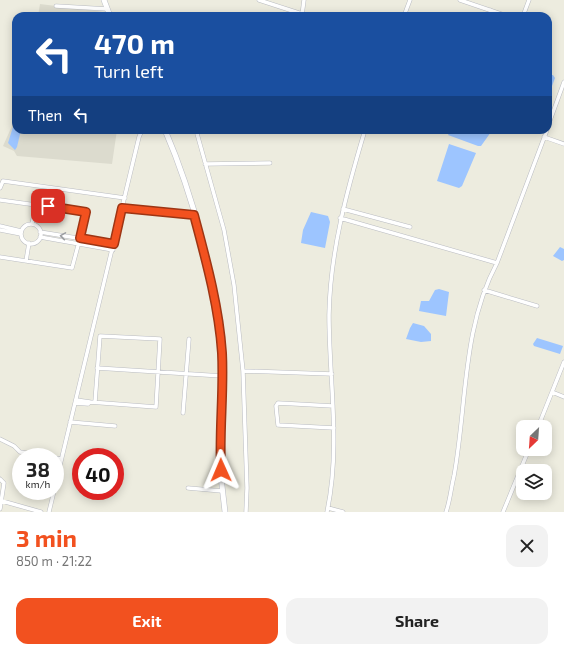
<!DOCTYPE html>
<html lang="en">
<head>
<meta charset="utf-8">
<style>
  body { margin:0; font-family:"Exo 2",sans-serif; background:#f2f2f2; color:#222; height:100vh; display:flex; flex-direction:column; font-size:15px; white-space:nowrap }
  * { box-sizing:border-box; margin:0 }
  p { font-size:13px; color:#767676 }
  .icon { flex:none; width:22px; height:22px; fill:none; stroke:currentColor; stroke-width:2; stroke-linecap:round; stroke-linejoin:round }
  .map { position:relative; height:512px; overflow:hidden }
  .details { display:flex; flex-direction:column; background:#fff; flex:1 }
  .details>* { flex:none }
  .banner { position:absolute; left:12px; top:12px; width:540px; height:122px; border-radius:12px; box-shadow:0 2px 10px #0003; background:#1a4fa0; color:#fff; overflow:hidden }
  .needle { width:26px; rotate:205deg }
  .controls { position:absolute; left:516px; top:420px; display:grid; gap:8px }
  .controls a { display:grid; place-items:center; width:36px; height:36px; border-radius:8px; background:#fff; box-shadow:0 2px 10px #0003; font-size:20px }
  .speed { position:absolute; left:12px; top:448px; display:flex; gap:8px; font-size:20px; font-weight:700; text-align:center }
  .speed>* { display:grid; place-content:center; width:52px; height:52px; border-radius:50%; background:#fff; box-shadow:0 2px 10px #0003; line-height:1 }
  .speed small { font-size:10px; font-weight:400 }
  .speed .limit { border:6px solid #d22; background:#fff; color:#111 }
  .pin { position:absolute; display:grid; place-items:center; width:34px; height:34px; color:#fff; margin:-17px; border-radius:8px; box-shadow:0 2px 6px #0006 }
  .me { position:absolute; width:44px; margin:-22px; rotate:359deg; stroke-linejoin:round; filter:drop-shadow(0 0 3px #0008) }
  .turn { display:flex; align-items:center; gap:14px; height:84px; padding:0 16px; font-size:18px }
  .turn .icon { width:52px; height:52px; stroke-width:2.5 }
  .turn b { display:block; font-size:28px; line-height:34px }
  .then { display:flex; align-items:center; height:38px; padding:0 16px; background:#0003; gap:8px; font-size:15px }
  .round { display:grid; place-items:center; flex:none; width:42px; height:42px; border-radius:12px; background:#f2f2f2 }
  .overview { display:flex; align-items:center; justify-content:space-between; height:68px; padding:0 16px }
  h1 { font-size:24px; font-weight:700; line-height:30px; color:#f2511f }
  .button { display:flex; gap:8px; margin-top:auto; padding:8px 16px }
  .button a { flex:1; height:46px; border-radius:12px; background:#f2511f; color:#fff; font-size:16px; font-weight:700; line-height:46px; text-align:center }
  .button a+a { background:#f2f2f2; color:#222 }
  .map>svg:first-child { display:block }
  .education { fill:#dcdbce }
  .water { fill:#9dc5ff }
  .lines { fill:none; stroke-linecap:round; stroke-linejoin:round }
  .street-casing { stroke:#babcc2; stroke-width:4.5 }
  .secondary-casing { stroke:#babcc4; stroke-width:6 }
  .street { stroke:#fff; stroke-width:3.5 }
  .secondary { stroke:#fff; stroke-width:5 }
  .oneway { stroke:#9b9da0 }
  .route-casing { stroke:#9d3514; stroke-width:10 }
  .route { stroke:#f2511f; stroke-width:7 }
</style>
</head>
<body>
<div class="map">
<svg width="564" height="512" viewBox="0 0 564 512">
  <rect width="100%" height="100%" fill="#edecdf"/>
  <path class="education" d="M40 4 104 12 105 16H38Z
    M16 117V130H117L112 164 17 156 14 151 3 146Z"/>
  <path class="water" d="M548 75H553L555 78 552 86 549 87Z
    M16 117V130H21L17 147 15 150 8 143Z
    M451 130H491V132L481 146H478L448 135Z
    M449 144 476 153 462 186 459 188 437 181Z
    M311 212 328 216 330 222 325 248 301 243 303 230Z
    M560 247 564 249V260L562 261 553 256Z
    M439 289 449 292 446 316 419 311 421 301H429L435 290Z
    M413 323 424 326 431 334V341L421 342 406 339 410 328Z
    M537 338 563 346 560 354 534 346 533 344Z"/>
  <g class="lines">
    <g class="street-casing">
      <path id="street" d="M259 0 302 14
        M460 0 507 16
        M56 6 107 9
        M302 15 304 0
        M404 16 410 0
        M488 16 490 10
        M523 16 529 0
        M548 126 564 82
        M196 130 224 230 234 285 243 371 247 488 246 512
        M544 137 564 144
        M205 164 270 163
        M0 188 3 181 125 198
        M0 200 87 212 72 268 0 257
        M122 209 194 215
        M343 209 410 227
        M340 218 497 263
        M32 224 36 205
        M21 234a10 10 0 1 1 20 0a10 10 0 1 1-20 0Z
        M0 226 21 231
        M0 230 21 234
        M40 232 114 244
        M40 237 113 250
        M26 261 29 243
        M484 290 537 306
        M97 368 222 376
        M243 371 332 374
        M552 392 564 397
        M90 402 156 407 160 339 100 336 95 402
        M75 403 88 404 90 402 76 400
        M333 406 278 403 276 406 278 425 334 428
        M183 413 189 339
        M70 422 115 426
        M538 427 564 362
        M0 439 14 446 20 452 51 457
        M55 458 61 459
        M0 479 4 483 0 509
        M55 486 139 137 142 130
        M188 488 222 491
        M2 501 41 512
        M328 508 343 512
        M49 512 54 491
        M327 512C341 446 329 381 329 315 330 252 347 190 365 130
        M446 512C450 501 451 488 454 476 467 405 462 328 497 263L547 130
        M503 512 529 449"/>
    </g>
    <g class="secondary-casing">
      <path id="secondary" d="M104 0 110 16
        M165 130C193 195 216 281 222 352 224 386 220 421 220 455 220 474 223 493 225 512"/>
    </g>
    <use href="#street" class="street"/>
    <use href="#secondary" class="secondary"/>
  </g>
  <defs><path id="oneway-chevron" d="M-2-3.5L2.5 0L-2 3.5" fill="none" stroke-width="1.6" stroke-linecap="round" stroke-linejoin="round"/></defs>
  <use class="oneway" href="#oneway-chevron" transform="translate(63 236) rotate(-171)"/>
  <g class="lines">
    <g class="route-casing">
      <path id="route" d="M48 206 86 212 80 238 114 244 122 208 194 215C206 260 219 307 222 353 224 392 219 431 221 470"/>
    </g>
    <use href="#route" class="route"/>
  </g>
</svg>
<div class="controls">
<a><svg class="needle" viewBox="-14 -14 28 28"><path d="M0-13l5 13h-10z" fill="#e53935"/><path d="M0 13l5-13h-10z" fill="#767676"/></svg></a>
<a><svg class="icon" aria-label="layers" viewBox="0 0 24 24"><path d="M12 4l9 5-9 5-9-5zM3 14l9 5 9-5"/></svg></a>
</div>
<div class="speed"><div>38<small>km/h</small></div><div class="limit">40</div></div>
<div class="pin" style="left:48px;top:206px;background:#d93025"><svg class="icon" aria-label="arrive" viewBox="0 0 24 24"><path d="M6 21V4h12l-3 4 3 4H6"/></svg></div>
<svg class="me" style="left:221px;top:470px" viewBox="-20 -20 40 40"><path d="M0-17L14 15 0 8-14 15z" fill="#f2511f" stroke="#fff" stroke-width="4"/></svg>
<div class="banner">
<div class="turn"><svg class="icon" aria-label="left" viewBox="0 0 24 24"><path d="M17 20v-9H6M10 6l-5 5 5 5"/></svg><div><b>470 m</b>Turn left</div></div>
<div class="then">Then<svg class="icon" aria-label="left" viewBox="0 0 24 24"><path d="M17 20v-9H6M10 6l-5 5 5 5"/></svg></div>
</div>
</div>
<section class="details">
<div class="overview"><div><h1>3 min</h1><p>850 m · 21:22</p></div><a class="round"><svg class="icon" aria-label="close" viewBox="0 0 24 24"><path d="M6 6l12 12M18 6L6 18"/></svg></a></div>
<div class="button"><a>Exit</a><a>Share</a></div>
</section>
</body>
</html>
